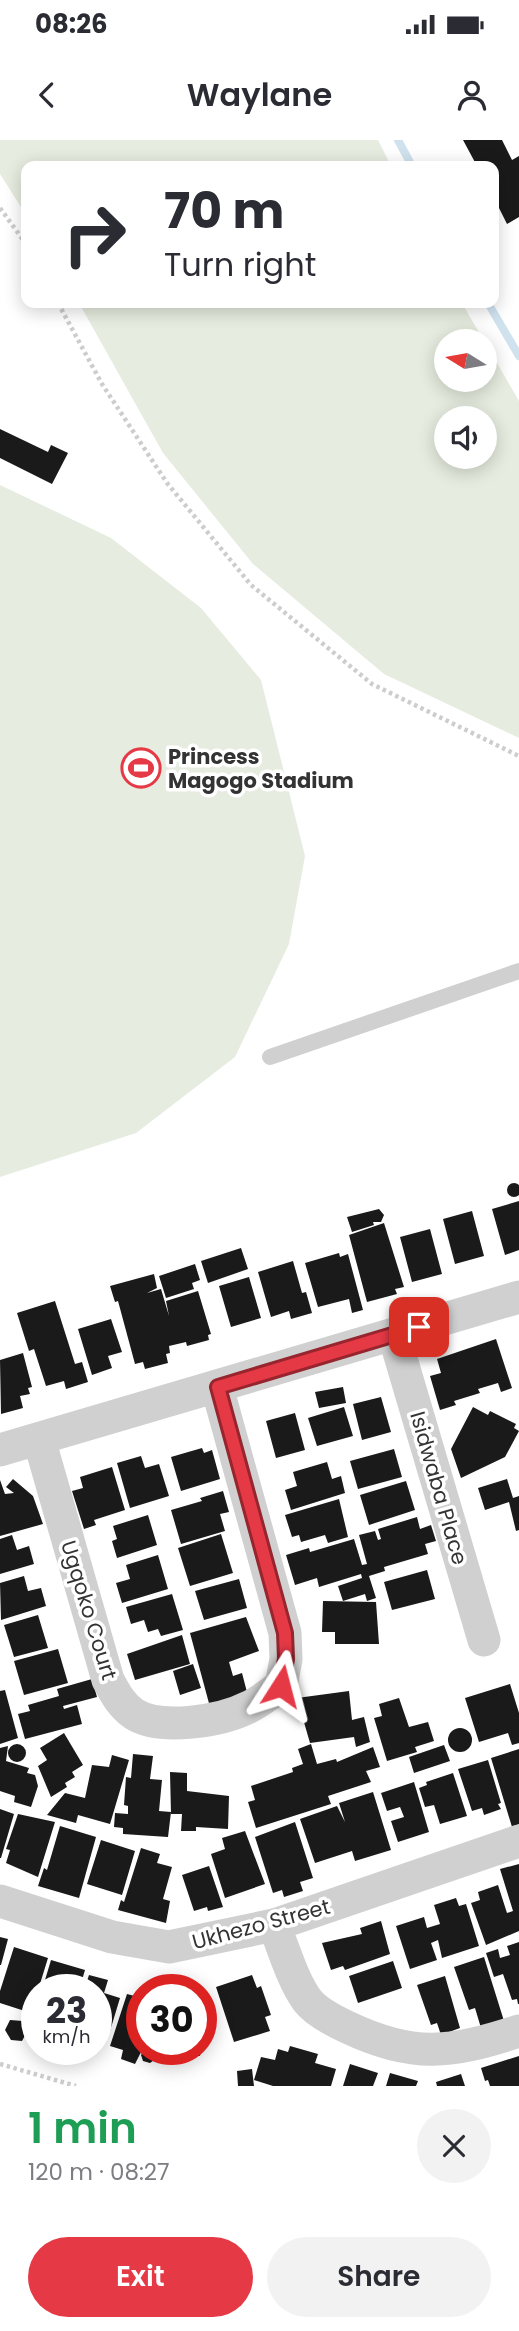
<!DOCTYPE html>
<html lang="en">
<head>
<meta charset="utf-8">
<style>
  body { margin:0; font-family:Poppins,sans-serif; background:#f2f2f3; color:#2b2b33; height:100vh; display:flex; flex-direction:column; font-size:26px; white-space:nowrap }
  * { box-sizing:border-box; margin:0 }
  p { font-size:23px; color:#7c7c81 }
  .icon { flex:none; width:38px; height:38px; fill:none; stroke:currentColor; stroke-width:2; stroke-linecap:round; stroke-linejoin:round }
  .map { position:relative; height:1946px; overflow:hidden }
  .sheet { display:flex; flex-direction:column; background:#fff; flex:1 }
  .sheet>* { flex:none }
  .banner { position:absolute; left:21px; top:21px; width:478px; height:147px; border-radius:14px; box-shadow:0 4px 18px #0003; background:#fff; color:#2b2b33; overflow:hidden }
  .needle { width:46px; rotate:281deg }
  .fabs { position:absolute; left:434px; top:189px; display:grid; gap:14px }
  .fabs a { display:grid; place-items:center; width:63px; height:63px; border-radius:50%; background:#fff; box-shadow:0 4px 18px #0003; font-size:35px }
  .speed { position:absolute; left:21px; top:1834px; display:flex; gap:14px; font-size:35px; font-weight:700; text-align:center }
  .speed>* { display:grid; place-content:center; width:91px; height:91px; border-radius:50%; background:#fff; box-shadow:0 4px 18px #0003; line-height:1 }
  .speed small { font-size:18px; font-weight:400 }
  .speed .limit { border:10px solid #d22; background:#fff; color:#111 }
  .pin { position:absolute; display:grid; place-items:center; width:60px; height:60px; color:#fff; margin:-30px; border-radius:14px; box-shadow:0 4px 10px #0006 }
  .me { position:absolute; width:77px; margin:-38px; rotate:9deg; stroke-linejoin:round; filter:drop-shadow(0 0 5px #0008) }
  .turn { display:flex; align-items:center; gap:24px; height:147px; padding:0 28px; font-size:32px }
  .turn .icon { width:91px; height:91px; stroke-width:2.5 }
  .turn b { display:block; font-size:49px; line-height:60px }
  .round { display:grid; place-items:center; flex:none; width:74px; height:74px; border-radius:37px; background:#f2f2f3 }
  .summary { display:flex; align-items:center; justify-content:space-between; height:119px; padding:0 28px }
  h1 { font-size:42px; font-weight:600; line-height:52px; color:#1e9e55 }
  .primary-button { display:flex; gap:14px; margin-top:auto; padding:14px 28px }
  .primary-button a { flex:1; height:80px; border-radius:42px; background:#e63946; color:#fff; font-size:28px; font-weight:600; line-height:80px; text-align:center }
  .primary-button a+a { background:#f2f2f3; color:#2b2b33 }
  .status { display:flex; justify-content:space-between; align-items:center; height:49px; padding:0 35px; background:#fff; direction:ltr }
  .status svg { height:19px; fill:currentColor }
  header { display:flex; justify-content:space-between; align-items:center; height:91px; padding:0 28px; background:#fff; font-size:32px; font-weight:600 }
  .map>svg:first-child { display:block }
  .green { fill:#e6ecdf; fill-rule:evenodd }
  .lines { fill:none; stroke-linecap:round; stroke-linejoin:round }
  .stream { stroke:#cfe2ee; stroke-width:8 }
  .building { fill:#1a1a1a }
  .path { stroke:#cdcdcd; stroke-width:4.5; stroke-dasharray:3.5 3.5; stroke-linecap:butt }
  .service { stroke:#d0d0d0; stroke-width:16 }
  .minor { stroke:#d0d0d0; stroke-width:33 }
  .route-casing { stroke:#96252e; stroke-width:18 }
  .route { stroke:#e63946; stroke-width:12 }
  .labels { text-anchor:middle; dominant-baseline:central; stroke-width:7; stroke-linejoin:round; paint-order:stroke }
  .poi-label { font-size:21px; font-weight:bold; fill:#333; stroke:#fff; text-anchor:start }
  .street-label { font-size:21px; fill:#333; stroke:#fff }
</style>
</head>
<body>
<div class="status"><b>08:26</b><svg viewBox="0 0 49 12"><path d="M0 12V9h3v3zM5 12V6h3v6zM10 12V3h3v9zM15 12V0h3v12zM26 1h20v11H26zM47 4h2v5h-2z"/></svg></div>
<header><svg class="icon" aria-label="back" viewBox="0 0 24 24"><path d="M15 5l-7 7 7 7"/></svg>Waylane<svg class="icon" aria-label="person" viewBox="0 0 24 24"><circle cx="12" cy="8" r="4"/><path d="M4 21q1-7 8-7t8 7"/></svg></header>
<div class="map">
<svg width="519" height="1946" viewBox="0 0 519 1946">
  <rect width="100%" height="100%" fill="#fff"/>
  <path class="green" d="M0 0H378L391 26H26V75L0 34Z
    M79 163H462L484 201H446V240H485V202L519 261V598L384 534 253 424 163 313ZM485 278V317H446V278Z
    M0 345 111 398 201 468 261 540 305 716 289 804 235 917 136 993 0 1037Z"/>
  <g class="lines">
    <path class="stream" d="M398 0 412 26
      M488 163 519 216"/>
  </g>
  <path class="building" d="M463 0H502L512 20 519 16V77L507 84 494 58V26H477Z
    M0 289 48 312 51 305 68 313 52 344 0 318Z
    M507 1050a7 7 0 1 1 14 0a7 7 0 1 1-14 0Z
    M519 1061V1110L505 1115 492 1069Z
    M379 1069 384 1075 381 1082H373L374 1085 352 1092 347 1077Z
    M472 1071 484 1116 455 1124 443 1079Z
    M384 1083 404 1147 395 1149 397 1154 367 1162 349 1095Z
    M430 1089 442 1134 412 1142 400 1097Z
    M241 1108 248 1129 208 1143 201 1121Z
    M339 1113 340 1117 348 1114 363 1170 352 1173 349 1159 318 1167 305 1123Z
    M293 1121 302 1153 306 1152 312 1173 291 1179 289 1171 271 1177 258 1132Z
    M195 1124 200 1140 192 1143 194 1149 166 1158 159 1136Z
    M154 1134 157 1148 147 1153 161 1149 169 1176 166 1161 198 1151 211 1194 208 1195 209 1200 187 1206 186 1202 169 1206 170 1213 166 1214 168 1223 145 1229 143 1222 135 1224 118 1161 115 1162 110 1146Z
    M249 1137 261 1178 231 1187 219 1146Z
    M55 1161 75 1224 82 1222 88 1242 66 1249 64 1241 46 1246 34 1209 29 1211 17 1173Z
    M111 1179 122 1212 108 1216 112 1228 92 1235 78 1189Z
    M496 1199 512 1248 501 1252 498 1243 478 1249 480 1253 454 1261 456 1265 440 1270 430 1236 441 1233 437 1219Z
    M23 1213 32 1247 28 1248 30 1254 20 1256 23 1268 1 1274 0 1220Z
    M343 1247 346 1263 319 1268 315 1252Z
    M381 1257 391 1292 362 1300 353 1264Z
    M344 1267 353 1296 317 1306 308 1278Z
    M473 1267 488 1275 490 1271 516 1284 514 1288 519 1291 505 1317 461 1338 451 1309Z
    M295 1273 305 1310 276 1318 266 1281Z
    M202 1308 204 1313 212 1310 220 1339 181 1351 171 1317Z
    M394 1309 402 1337 358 1349 350 1321Z
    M141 1316 145 1328 159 1324 169 1356 130 1368 117 1323Z
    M327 1322 332 1339 341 1336 345 1353 291 1370 285 1350 297 1346 293 1332Z
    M112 1327 125 1370 94 1380 96 1385 84 1389 72 1351 83 1348 80 1337Z
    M13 1339 33 1356 43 1384 0 1396V1340L5 1354 14 1353 6 1347Z
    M507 1339 513 1358 519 1356V1390L516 1391 509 1362 485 1370 478 1348Z
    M406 1341 415 1370 369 1385 360 1355Z
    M223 1351 229 1372 220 1374 225 1391 181 1404 171 1370 202 1361 200 1358Z
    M339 1359 348 1397 328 1403 325 1395 301 1402 299 1395 292 1397 285 1375Z
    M148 1375 157 1405 117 1418 112 1401 117 1399 113 1386Z
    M417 1377 420 1389 431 1385 436 1401 425 1404 428 1414 384 1427 385 1431 369 1436 376 1458 367 1461 365 1454 343 1461 338 1446 362 1438 361 1434 319 1447 317 1438 295 1445 286 1415 309 1408 310 1412 354 1399 362 1425 367 1424 359 1395 375 1391 378 1400 381 1399 378 1389Z
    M221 1394 233 1433 190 1446 178 1408Z
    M12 1395 17 1410 29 1406 34 1424 0 1434V1399Z
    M158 1415 168 1449 122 1463 116 1443 130 1439 126 1425Z
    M427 1430 435 1459 392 1470 384 1442Z
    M24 1436 28 1451 41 1448 46 1466 1 1480 0 1443Z
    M239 1439 247 1468 204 1480 195 1451Z
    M172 1454 183 1490 161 1496 158 1489 148 1492 144 1480 131 1484 126 1467Z
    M323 1461 376 1462 379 1504H335V1492H322Z
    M38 1475 48 1508 14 1517 4 1485Z
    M246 1477 259 1511 229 1522 233 1536 242 1533 248 1556 210 1567 190 1493Z
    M182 1495 190 1524 135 1540 127 1514Z
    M58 1509 68 1543 24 1555 14 1521Z
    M193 1524 201 1548 180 1555 173 1531Z
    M92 1539 97 1557 63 1566 64 1569 77 1565 82 1584 25 1599 18 1574 30 1571 28 1565 59 1556 57 1549Z
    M510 1544 519 1573V1603L512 1605 508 1593 479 1602 465 1558Z
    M5 1550 18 1598 0 1604V1551Z
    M349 1551 352 1580 364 1577 370 1602 356 1607 354 1597 310 1603 297 1558Z
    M399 1558 409 1587 428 1582 434 1601 415 1607 417 1612 387 1621 374 1578 382 1576 379 1564Z
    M448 1600a12 12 0 1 1 24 0a12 12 0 1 1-24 0Z
    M64 1593 83 1625 72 1632 75 1637 65 1643 67 1647 51 1657 38 1626 47 1620 40 1608Z
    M311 1604 317 1624 336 1619 337 1622 373 1607 380 1627 366 1631 371 1642 328 1656 331 1664 256 1688 248 1662 255 1660 251 1646 293 1632 292 1628 303 1624 298 1609Z
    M8 1613a9 9 0 1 1 18 0a9 9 0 1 1-18 0Z
    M444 1605 450 1621 414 1633 409 1617Z
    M8 1606 6 1621 29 1628 27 1633 35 1635 38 1646 31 1667 14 1662 15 1656 0 1651V1608Z
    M519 1609V1684L512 1687 491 1618Z
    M133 1614 153 1616 150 1639 162 1640 159 1671 171 1672 168 1697 123 1694V1688L114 1687 115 1673 128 1674V1666L124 1665 126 1637 131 1638Z
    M112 1615 129 1620 110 1684 78 1675 76 1683 47 1675 65 1653 85 1658 92 1625 109 1627Z
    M488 1620 501 1663 498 1664 501 1669 484 1675 482 1668 472 1671 458 1629Z
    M170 1632 187 1633V1651L229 1656 228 1689 196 1687V1691H181L182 1674H171Z
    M453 1633 467 1676 440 1684 434 1665 425 1667 419 1648 427 1645 426 1642Z
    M414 1642 429 1692 398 1702 391 1681 404 1677 400 1667 387 1671 381 1653Z
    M373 1652 391 1710 355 1721 352 1711 315 1723 300 1679 337 1666 345 1682 339 1663Z
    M0 1669 14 1674 1 1718H0Z
    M18 1674 55 1682 38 1737 6 1723 10 1710 6 1709Z
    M295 1682 313 1738 300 1742 303 1751 284 1757 282 1750 273 1753 255 1697Z
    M60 1686 96 1697 79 1758 38 1746 44 1728 47 1730Z
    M245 1691 265 1744 225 1758 211 1714 225 1709 222 1698Z
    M101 1700 135 1711 122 1755 87 1744Z
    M141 1708 160 1714 157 1723 172 1727 163 1759 170 1761 166 1783 118 1770 121 1760 124 1762Z
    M519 1724V1791L486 1805 471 1763 480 1760 478 1752 498 1745 507 1773 513 1771 500 1729Z
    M209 1726 223 1767 208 1771 207 1767 194 1771 182 1735Z
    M456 1758 459 1766 466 1764 479 1806 442 1818 438 1800 431 1803 437 1820 410 1829 396 1786 424 1777 427 1788 440 1784 434 1765Z
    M381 1781 390 1814 345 1830 343 1826 331 1830 322 1803 362 1794 360 1788Z
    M0 1797 8 1799 1 1825H0Z
    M519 1802V1864H518L517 1859 512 1860 503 1834 494 1837 486 1813 498 1809 500 1818 510 1815 507 1806Z
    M14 1807 48 1818 31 1873 0 1863V1851Z
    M484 1817 504 1881 481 1888 475 1868 469 1870 454 1827Z
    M51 1820 85 1830 79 1850H42Z
    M393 1821 402 1848 358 1863 349 1836Z
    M89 1835 108 1840 104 1853 120 1858 110 1891 96 1887V1850H84Z
    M252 1835 257 1848 261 1846 271 1875 265 1877 270 1891 234 1902 216 1847Z
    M445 1836 460 1888 441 1895 437 1883 431 1885 417 1845Z
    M127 1854 142 1858V1910L135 1924 121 1919 123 1910 110 1906Z
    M10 1880 23 1881 28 1890 22 1901 11 1900 5 1890Z
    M290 1906 318 1914 315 1923 336 1929 331 1946H273L254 1940 261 1917 275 1920 278 1909 288 1912Z
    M145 1909H154L157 1918 150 1923 143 1921 141 1915Z
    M166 1909H201L200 1916 165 1913Z
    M519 1916V1946H490L488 1940 485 1941 481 1928Z
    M350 1924 378 1933 373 1946H343Z
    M252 1929 254 1946H238L237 1931Z
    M390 1933 418 1941 416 1946H386Z
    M461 1934 465 1946H437L436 1942Z"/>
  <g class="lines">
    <path class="path" d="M0 68 26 104
      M58 163 102 244 167 343 251 445 372 544 519 616
      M0 1924 76 1946"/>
    <path class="service" d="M270 917 519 831"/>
    <path class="minor" d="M394 1195 484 1500
      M39 1299 108 1540C115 1553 121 1565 134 1574 161 1591 222 1581 249 1567 260 1562 270 1553 281 1546L286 1519 285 1493 217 1247
      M0 1310 519 1157
      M0 1761 112 1797 169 1807 274 1785 519 1701
      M274 1785C284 1809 292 1839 307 1860 316 1872 334 1881 347 1887 414 1919 451 1913 519 1891"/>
  </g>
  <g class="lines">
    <g class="route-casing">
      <path id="route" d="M281 1546 286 1519 285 1493 218 1247 419 1187"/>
    </g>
    <use href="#route" class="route"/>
  </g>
  <defs>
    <g id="stadium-ring" transform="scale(2.0125)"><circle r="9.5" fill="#fff" stroke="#e63946" stroke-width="1.5"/><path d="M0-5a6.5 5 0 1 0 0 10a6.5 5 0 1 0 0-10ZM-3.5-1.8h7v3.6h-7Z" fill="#e63946"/></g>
  </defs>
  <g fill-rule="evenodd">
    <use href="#stadium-ring" x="141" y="628"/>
  </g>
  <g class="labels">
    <g class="poi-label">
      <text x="168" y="616">Princess<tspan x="168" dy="24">Magogo Stadium</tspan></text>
    </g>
    <g class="street-label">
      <text transform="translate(439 1348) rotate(74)">Isidwaba Place</text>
      <text transform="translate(89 1470) rotate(73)">Ugqoko Court</text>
      <text transform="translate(261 1784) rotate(-15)">Ukhezo Street</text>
    </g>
  </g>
</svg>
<div class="fabs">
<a><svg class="needle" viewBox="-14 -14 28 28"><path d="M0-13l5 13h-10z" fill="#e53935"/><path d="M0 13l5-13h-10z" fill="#7c7c81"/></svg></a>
<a><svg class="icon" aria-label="sound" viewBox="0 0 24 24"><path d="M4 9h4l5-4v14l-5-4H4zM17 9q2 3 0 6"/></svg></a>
</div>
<div class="speed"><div>23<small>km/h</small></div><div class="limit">30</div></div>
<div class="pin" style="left:419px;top:1187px;background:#d93025"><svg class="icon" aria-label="arrive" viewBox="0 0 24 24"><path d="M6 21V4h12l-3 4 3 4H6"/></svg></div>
<svg class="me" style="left:281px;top:1546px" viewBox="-20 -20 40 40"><path d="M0-17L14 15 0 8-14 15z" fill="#e63946" stroke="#fff" stroke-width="4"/></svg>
<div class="banner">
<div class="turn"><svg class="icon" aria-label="right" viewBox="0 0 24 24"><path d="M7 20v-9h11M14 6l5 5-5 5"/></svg><div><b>70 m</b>Turn right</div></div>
</div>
</div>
<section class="sheet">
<div class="summary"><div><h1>1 min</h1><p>120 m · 08:27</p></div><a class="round"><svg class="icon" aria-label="close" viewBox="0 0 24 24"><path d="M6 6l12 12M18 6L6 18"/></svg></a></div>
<div class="primary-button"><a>Exit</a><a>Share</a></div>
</section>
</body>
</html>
